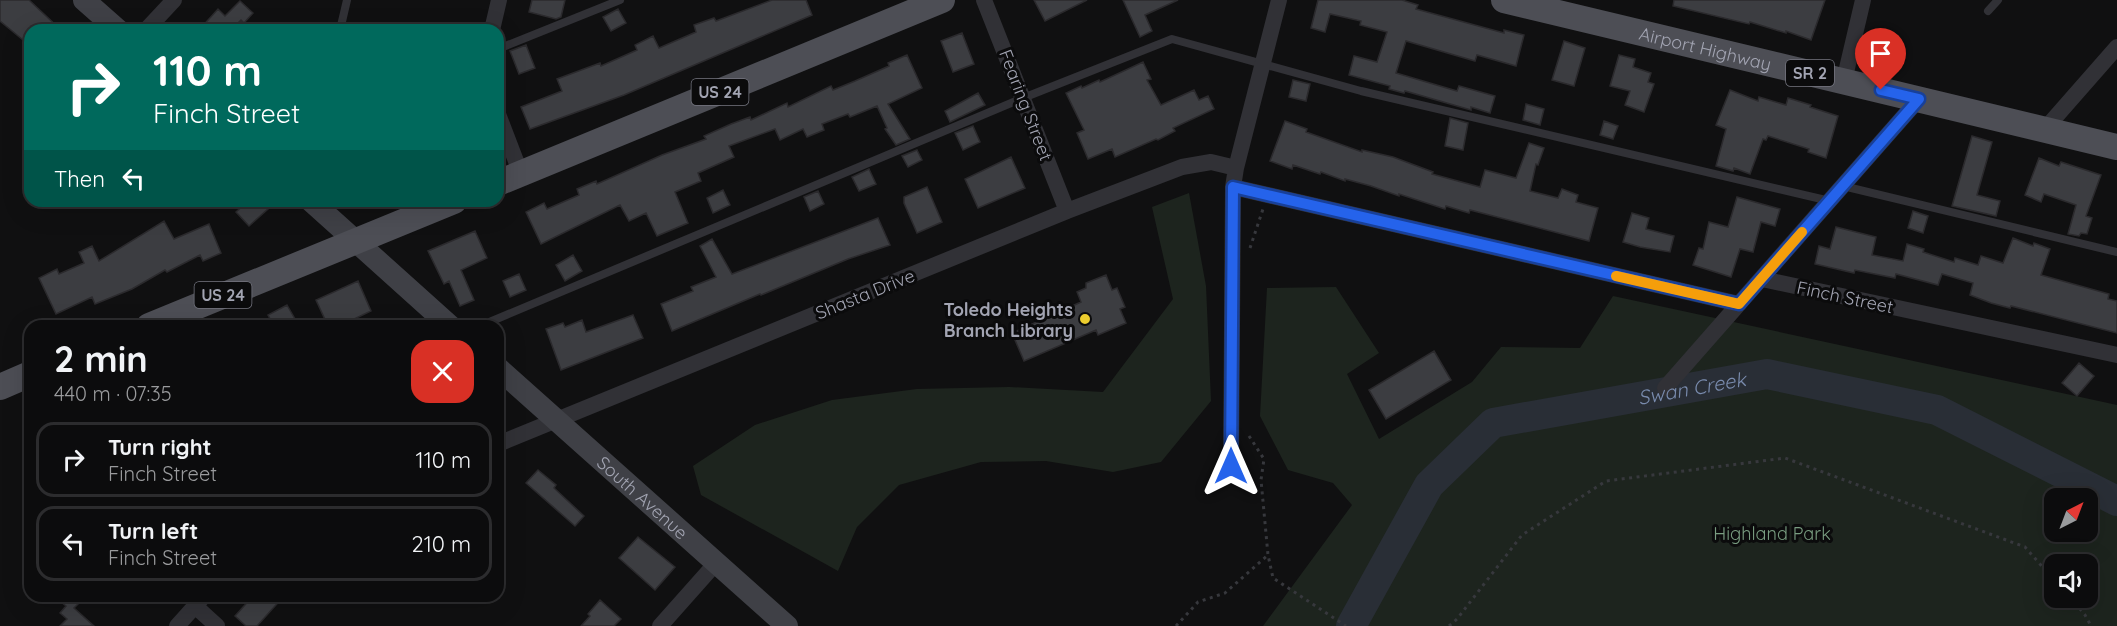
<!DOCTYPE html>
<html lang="en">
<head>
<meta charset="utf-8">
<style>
  body { margin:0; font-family:Quicksand,sans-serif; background:#1a1a1b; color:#f1f3f6; height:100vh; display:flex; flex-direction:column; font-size:22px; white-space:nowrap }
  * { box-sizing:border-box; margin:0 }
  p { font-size:20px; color:#9a9b9d }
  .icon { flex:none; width:33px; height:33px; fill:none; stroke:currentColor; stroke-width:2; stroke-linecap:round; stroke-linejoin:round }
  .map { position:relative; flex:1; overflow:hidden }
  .sheet { position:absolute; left:24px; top:320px; width:480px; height:282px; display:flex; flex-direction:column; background:#0c0c0d; border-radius:18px; box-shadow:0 6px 24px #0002,0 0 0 2px #2c2c2e }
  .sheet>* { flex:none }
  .hud { position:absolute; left:24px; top:24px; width:480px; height:183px; border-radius:18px; box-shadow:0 6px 24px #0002,0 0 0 2px #2c2c2e; background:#00695c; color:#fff; overflow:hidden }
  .needle { width:39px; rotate:42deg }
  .fabs { position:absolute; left:2044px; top:488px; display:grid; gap:12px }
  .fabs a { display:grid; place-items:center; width:54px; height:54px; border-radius:12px; background:#0c0c0d; box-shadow:0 6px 24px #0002,0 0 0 2px #2c2c2e; font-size:30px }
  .pin { position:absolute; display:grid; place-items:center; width:51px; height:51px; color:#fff; margin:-62px -26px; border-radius:50% 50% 50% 0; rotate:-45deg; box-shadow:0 0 6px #0007 }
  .pin .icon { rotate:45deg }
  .me { position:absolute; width:66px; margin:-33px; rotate:0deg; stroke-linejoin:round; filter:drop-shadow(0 0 4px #0008) }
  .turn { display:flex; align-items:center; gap:21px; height:126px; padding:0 30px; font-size:27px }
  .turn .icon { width:78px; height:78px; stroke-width:2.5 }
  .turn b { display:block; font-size:42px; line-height:51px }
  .then { display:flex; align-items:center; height:57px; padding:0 30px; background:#0003; gap:12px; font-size:22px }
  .round { display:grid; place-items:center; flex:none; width:63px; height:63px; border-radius:18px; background:#1a1a1b }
  .headline { display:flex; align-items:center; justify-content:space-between; height:102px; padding:0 30px }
  h1 { font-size:36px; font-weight:700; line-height:45px }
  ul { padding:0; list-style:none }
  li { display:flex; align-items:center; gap:18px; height:75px; margin:0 12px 9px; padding:0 18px; border:3px solid #2c2c2e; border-radius:18px }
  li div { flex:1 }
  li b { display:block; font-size:22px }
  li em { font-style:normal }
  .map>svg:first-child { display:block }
  .green { fill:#1d241e; fill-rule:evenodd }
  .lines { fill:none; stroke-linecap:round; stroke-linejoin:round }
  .river { stroke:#292e36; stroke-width:30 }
  .building { fill:#3c3d41; stroke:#2b2a2d; stroke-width:1.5 }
  .path { stroke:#37383d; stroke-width:3; stroke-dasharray:3 4.5; stroke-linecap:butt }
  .lane { stroke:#313136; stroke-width:8 }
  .street { stroke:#313136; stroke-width:16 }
  .secondary { stroke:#3f4046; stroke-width:22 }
  .primary { stroke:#4d4e55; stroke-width:26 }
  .route-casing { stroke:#184099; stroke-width:15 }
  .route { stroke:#2563eb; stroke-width:10 }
  .slow { stroke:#f59e0b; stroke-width:10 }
  .poi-dot { fill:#eccd2e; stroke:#0b0b0c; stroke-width:2 }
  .labels { text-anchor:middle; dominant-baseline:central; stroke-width:6; stroke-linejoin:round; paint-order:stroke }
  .shield { fill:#0b0b0c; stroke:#757680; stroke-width:1.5 }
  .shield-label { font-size:16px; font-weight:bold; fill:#a2a4b2 }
  .street-label { font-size:18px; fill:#a2a4b2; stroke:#0b0b0c }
  .poi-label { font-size:18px; font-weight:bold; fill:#a2a4b2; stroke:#0b0b0c; text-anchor:end }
  .park-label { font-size:18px; fill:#799d81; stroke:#0b0b0c }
  .water-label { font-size:20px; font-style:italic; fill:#798bad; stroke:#0b0b0c }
</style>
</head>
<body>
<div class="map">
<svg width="2117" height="626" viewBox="0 0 2117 626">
  <rect width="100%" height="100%" fill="#101011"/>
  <path class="green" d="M1189 193 1206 286 1211 401 1161 462 1113 472 1046 461 981 462 899 485 857 527 838 571 701 495 693 466 755 425 832 400 917 389 1009 387 1103 392 1173 299 1152 207Z
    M1336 287 1379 353 1347 374 1379 439 1472 382 1501 347 1580 348 1613 296 2117 405V626H1263L1352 505 1333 483 1288 470 1260 416 1267 288ZM2055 498H2088V531H2055ZM2055 564H2088V597H2055Z"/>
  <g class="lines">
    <path class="river" id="s1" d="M1351 626 1429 485 1493 423 1767 374 1937 410 2117 501"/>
  </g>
  <path class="building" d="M0 0H29L61 30H30L23 40 0 21Z
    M532 0H565L561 17 556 19 529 12Z
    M772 0H806L812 15 624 95 530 129 521 107 562 91 557 79 600 63 601 66 637 50 635 45 653 36 659 48 696 32 694 25 714 18 716 21Z
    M1034 0H1087L1045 21Z
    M1123 0H1178L1145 15 1152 31 1140 37Z
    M1318 0H1402L1418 5 1416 9 1504 33V30L1524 35 1516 66 1477 55 1475 61 1406 41 1396 73 1457 91 1459 86 1495 96 1490 113 1471 107V110L1405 91 1404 93 1389 89 1390 86 1349 75 1354 56 1377 62 1387 32 1360 25 1361 21 1330 14 1325 32 1311 28Z
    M1674 0H1825L1811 40 1786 31V33L1750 22 1749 24 1673 6Z
    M240 1 253 13 244 23 241 20 236 25 241 30H199L218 9 225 16Z
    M618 9 626 23 611 31 603 17Z
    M962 33 974 64 953 72 941 41Z
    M1564 41 1585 48 1574 86 1552 80Z
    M526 45 535 68 519 74 510 51Z
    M907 55 922 88 888 104 910 139 896 145 885 129 887 128 877 106 850 117 848 114 822 124 824 130 807 137 803 129 780 140 775 129 729 146 734 157 698 173 701 181 675 192 688 223 657 236 646 213 629 221 620 205 541 244 526 212 544 203 547 209 579 195 577 189 596 181 597 184 662 155 706 139 704 136 731 124 750 117 751 120 787 103 788 107 831 86 833 90 855 81 889 66 888 63Z
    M1619 55 1635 59 1633 67 1651 73 1648 82 1654 84 1644 112 1625 105 1630 91 1610 86Z
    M1143 62 1151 79 1147 80 1161 105 1194 90 1199 100 1208 96 1214 109 1173 128 1175 131 1158 140 1156 139 1115 157 1112 149 1088 159 1077 133 1084 130 1066 93 1081 86 1082 88 1099 80 1100 82Z
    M1293 80 1310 84 1306 101 1289 97Z
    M1730 90 1758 101 1759 97 1786 105 1788 98 1811 105 1810 107 1838 116 1826 158 1808 152 1809 149 1768 136 1766 140 1763 139 1750 174 1734 168 1733 171 1716 166 1726 129 1716 125Z
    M978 93 985 105 950 122 945 111Z
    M1526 104 1544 109 1540 125 1523 120Z
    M1450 118 1468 123 1463 150 1445 146Z
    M1285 121 1307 129 1306 132 1362 152V150L1393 157 1433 172 1432 174 1480 187 1485 170 1516 178 1529 143 1544 148 1538 165 1536 164 1530 191 1558 198 1562 189 1578 195 1576 202 1598 208 1589 241 1470 210 1469 213 1446 206 1445 209 1399 194V196L1371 186 1345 179V181L1321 172 1320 174 1293 165 1292 169 1270 161Z
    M1604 121 1618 126 1613 139 1600 135Z
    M973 126 980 142 963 150 955 133Z
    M1972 136 1992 142 1977 195 2000 201 1996 216 1952 206Z
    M917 150 922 160 908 167 902 156Z
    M1011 157 1025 188 978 208 965 179Z
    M2039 158 2059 166 2061 162 2101 175 2086 216 2092 218 2087 234 2081 233 2079 236 2068 234 2076 205 2044 194 2041 202 2025 195Z
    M869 169 876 184 859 191 852 177Z
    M927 187 942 222 917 233 904 203V197Z
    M723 190 730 205 713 213 707 198Z
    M818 191 824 204 810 211 804 197Z
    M1737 197 1780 209 1775 226 1761 222 1753 252 1740 249 1731 277 1693 265 1699 248 1703 249 1709 222 1728 227Z
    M248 201H277L249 226 236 212Z
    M1913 211 1928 216 1923 233 1908 228Z
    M1632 213 1649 218 1646 229 1674 236 1670 252 1640 247 1623 242Z
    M878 218 890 245 848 259 761 295 760 294 672 331 661 304 693 291 691 287 716 277 700 246 712 239 732 274Z
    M164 221 174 239 209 224 221 253 203 261 200 255 167 272 165 270 132 289 95 304 92 297 56 314 39 278 57 269 59 274 84 263 79 252 92 246 99 261Z
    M1836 227 1876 237 1872 255 1903 261 1907 244 1924 249 1923 252 1954 262 1955 258 1978 265 1981 256 2003 263 2013 238 2033 246 2034 243 2050 249 2041 275 2109 294 2108 299 2117 301V333L2011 306 2010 308 1991 303 1970 295 1973 283 1942 274 1938 285 1896 274 1895 278 1855 270 1854 273 1815 264 1819 246 1830 249Z
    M475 231 487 258 461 270 474 300 460 306 449 281 444 284 428 251Z
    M573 255 582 271 565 281 556 265Z
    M519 274 526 290 510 297 503 281Z
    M1106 275 1112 290 1117 288 1125 307 1120 309 1126 323 1098 335 1096 330 1024 361 1012 333 1081 302 1077 292 1086 288V283Z
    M358 281 371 311 348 322 349 326H328L316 300Z
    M287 305 299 326H274L268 315Z
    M633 315 643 338 561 370 546 329 563 323 565 327 582 320 586 332Z
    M1434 351 1451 380 1386 419 1369 390Z
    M2079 363 2094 376 2077 396 2062 383Z
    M538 470 556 485 554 488 584 516 575 526 526 483Z
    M638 537 675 567 655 590 619 558Z
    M54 596H86L74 608 94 626H60L67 619 60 613 66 606Z
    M253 596H284L257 626H246L235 616Z
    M600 600 621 619 614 626H581L590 616 588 614Z"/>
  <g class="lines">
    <path class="path" d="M1250 248 1263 209
      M1249 436 1264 459 1261 480 1268 555 1273 578 1346 626
      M2070 597 2085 615 2091 626
      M1176 626 1198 602 1225 593 1268 555
      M1449 626 1457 619 1522 535 1606 481 1785 458 2025 547 2055 581"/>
    <path class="lane" d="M1988 11 1998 0
      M340 30 347 0
      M498 49 620 0
      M1843 186 2117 252
      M480 326 1023 98 1172 39 1361 91 1830 201"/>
    <path class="street" d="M984 0 1067 211
      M146 30 174 0
      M492 30 499 0
      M1844 81 1863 0
      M498 114 521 174
      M2045 129 2117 47
      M1233 187 1739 304
      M1762 279 2117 355
      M1665 388 1919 99
      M498 444 1067 211 1182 167 1211 162 1236 168
      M1231 466 1233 187 1236 168 1279 0
      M195 606 217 626
      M177 626 204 596
      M660 626 716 563"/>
    <g class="secondary">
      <path d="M84 0 118 30"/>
      <path d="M311 201 450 326"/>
      <path id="s2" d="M498 368 787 626"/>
    </g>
    <g class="primary">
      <path id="s3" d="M1504 0 2117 147"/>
      <path d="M498 183 942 0"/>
      <path d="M149 326 454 201"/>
      <path d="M0 387 30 374"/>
    </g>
  </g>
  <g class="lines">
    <g class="route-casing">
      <path id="route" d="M1231 466 1233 187 1739 304 1919 99 1881 90"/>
    </g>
    <use href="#route" class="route"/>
    <path class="slow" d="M1616 276 1739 304 1802 232"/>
  </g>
  <circle class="poi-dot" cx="1085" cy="319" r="6"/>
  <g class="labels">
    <g class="shield">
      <rect x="1786" y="60" width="48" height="26" rx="4.5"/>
      <rect x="691.5" y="79" width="57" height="26" rx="4.5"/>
      <rect x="194.5" y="282" width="57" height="26" rx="4.5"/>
    </g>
    <g class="shield-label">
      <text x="1810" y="73">SR 2</text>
      <text x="720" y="92">US 24</text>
      <text x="223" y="295">US 24</text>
    </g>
    <g class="street-label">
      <text stroke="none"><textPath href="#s3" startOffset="207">Airport Highway</textPath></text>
      <text transform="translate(1026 105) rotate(69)">Fearing Street</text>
      <text transform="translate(865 294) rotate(-22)">Shasta Drive</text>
      <text transform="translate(1845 297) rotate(12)">Finch Street</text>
      <text stroke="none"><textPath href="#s2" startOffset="194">South Avenue</textPath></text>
    </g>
    <g class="poi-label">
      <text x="1073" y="309">Toledo Heights<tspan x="1073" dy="21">Branch Library</tspan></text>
    </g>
    <g class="park-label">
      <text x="1772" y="533">Highland Park</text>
    </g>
    <g class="water-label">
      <text stroke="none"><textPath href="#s1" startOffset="452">Swan Creek</textPath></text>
    </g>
  </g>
</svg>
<div class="fabs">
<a><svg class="needle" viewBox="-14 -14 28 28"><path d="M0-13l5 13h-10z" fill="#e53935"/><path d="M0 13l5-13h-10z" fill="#9a9b9d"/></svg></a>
<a><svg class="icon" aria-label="sound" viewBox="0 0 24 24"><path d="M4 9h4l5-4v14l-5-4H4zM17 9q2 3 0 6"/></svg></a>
</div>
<div class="pin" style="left:1881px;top:90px;background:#d93025"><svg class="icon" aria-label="arrive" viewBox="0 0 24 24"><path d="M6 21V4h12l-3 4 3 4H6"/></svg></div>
<svg class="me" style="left:1231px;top:466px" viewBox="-20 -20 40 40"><path d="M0-17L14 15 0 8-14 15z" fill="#2563eb" stroke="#fff" stroke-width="4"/></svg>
<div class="hud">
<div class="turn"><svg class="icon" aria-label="right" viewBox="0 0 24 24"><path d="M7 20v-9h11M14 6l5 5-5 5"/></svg><div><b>110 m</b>Finch Street</div></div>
<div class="then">Then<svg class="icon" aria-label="left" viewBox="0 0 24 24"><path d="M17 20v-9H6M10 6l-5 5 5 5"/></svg></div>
</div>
<section class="sheet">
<div class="headline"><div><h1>2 min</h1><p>440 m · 07:35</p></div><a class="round" style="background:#d93025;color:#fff"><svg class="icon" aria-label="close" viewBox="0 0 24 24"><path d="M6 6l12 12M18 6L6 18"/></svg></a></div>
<ul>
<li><svg class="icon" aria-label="right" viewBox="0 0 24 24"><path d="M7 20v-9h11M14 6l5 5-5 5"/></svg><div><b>Turn right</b><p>Finch Street</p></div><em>110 m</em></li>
<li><svg class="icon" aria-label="left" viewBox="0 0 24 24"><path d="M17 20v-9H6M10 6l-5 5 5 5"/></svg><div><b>Turn left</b><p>Finch Street</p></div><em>210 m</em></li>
</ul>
</section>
</div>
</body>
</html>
